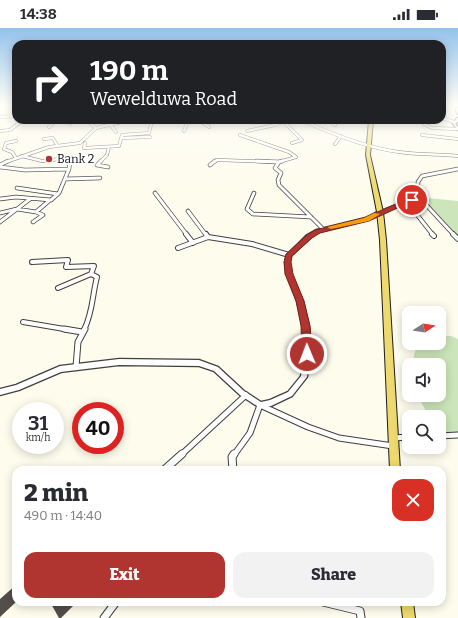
<!DOCTYPE html>
<html lang="en">
<head>
<meta charset="utf-8">
<style>
  body { margin:0; font-family:Bitter,serif; background:#f2f2f3; color:#2b2b33; height:100vh; display:flex; flex-direction:column; font-size:15px; white-space:nowrap }
  * { box-sizing:border-box; margin:0 }
  p { font-size:13px; color:#7c7c81 }
  .icon { flex:none; width:22px; height:22px; fill:none; stroke:currentColor; stroke-width:2; stroke-linecap:round; stroke-linejoin:round }
  .map { position:relative; flex:1; overflow:hidden }
  .details { position:absolute; left:12px; top:438px; width:434px; height:140px; display:flex; flex-direction:column; background:#fff; border-radius:12px; box-shadow:0 2px 10px #0003 }
  .details>* { flex:none }
  .hud { position:absolute; left:12px; top:12px; width:434px; height:84px; border-radius:12px; box-shadow:0 2px 10px #0003; background:#202124; color:#fff; overflow:hidden }
  .needle { width:26px; rotate:78deg }
  .buttons { position:absolute; left:402px; top:278px; display:grid; gap:8px }
  .buttons a { display:grid; place-items:center; width:44px; height:44px; border-radius:8px; background:#fff; box-shadow:0 2px 10px #0003; font-size:20px }
  .speed { position:absolute; left:12px; top:374px; display:flex; gap:8px; font-size:20px; font-weight:700; text-align:center }
  .speed>* { display:grid; place-content:center; width:52px; height:52px; border-radius:50%; background:#fff; box-shadow:0 2px 10px #0003; line-height:1 }
  .speed small { font-size:10px; font-weight:400 }
  .speed .limit { border:6px solid #d22; background:#fff; color:#111 }
  .pin { position:absolute; display:grid; place-items:center; width:34px; height:34px; color:#fff; margin:-17px; border:2px solid #fff; border-radius:50%; box-shadow:0 1px 4px #0007 }
  .me { position:absolute; width:44px; margin:-22px; rotate:359deg; stroke-linejoin:round; filter:drop-shadow(0 0 3px #0008) }
  .turn { display:flex; align-items:center; gap:14px; height:84px; padding:0 12px; font-size:18px }
  .turn .icon { width:52px; height:52px; stroke-width:2.5 }
  .turn b { display:block; font-size:28px; line-height:34px }
  .round { display:grid; place-items:center; flex:none; width:42px; height:42px; border-radius:12px; background:#f2f2f3 }
  .head { display:flex; align-items:center; justify-content:space-between; height:68px; padding:0 12px }
  h1 { font-size:24px; font-weight:800; line-height:30px }
  .button { display:flex; gap:8px; margin-top:auto; padding:8px 12px }
  .button a { flex:1; height:46px; border-radius:12px; background:#b03530; color:#fff; font-size:16px; font-weight:800; line-height:46px; text-align:center }
  .button a+a { background:#f2f2f3; color:#2b2b33 }
  .status { display:flex; justify-content:space-between; align-items:center; height:28px; padding:0 20px; background:#fff; direction:ltr }
  .status svg { height:11px; fill:currentColor }
  .map>svg:first-child { display:block }
  .green { fill:#cce5ba }
  .building { fill:#544e4a }
  .lines { fill:none; stroke-linecap:round; stroke-linejoin:round }
  .minor-far4-casing { stroke:#3f3f3f; stroke-width:3.5 }
  .minor-far3-casing { stroke:#3f3f3f; stroke-width:4.5 }
  .minor-far2-casing { stroke:#3f3f3f; stroke-width:6 }
  .minor-far1-casing { stroke:#3f3f3f; stroke-width:7 }
  .minor-casing { stroke:#3f3f3f; stroke-width:9 }
  .tertiary-casing { stroke:#3f3f3f; stroke-width:2.5 }
  .primary-casing { stroke:#1d1d1d; stroke-width:2 }
  .minor-far4 { stroke:#fff; stroke-width:2.5 }
  .minor-far3 { stroke:#fff; stroke-width:3 }
  .minor-far2 { stroke:#fff; stroke-width:4 }
  .minor-far1 { stroke:#fff; stroke-width:5 }
  .minor { stroke:#fff; stroke-width:7 }
  .tertiary { fill:#fff; fill-rule:evenodd }
  .primary { fill:#edd96d; fill-rule:evenodd }
  .route { fill:#b03530; stroke:#72221f }
  .slow { fill:#f59e0b }
  .poi-dot { fill:#b03530; stroke:#fff; stroke-width:1.5 }
  .labels { text-anchor:middle; dominant-baseline:central; stroke-width:4; stroke-linejoin:round; paint-order:stroke }
  .far-poi-label { font-size:12px; fill:#0c0c0c; stroke:#fff; text-anchor:start }
</style>
</head>
<body>
<div class="status"><b>14:38</b><svg viewBox="0 0 49 12"><path d="M0 12V9h3v3zM5 12V6h3v6zM10 12V3h3v9zM15 12V0h3v12zM26 1h20v11H26zM47 4h2v5h-2z"/></svg></div>
<div class="map">
<svg width="458" height="590" viewBox="0 0 458 590">
  <rect width="100%" height="100%" fill="#fefced"/>
  <path class="green" d="M427 170 458 173V208L455 207 422 171Z
    M439 308H451L458 311V407L439 408V389H427V385L417 367H439V337H414V327L418 315H439Z"/>
  <path class="building" d="M16 557V574L0 589V571Z
    M50 574H77L61 590H59Z"/>
  <g class="lines">
    <g class="minor-far4-casing">
      <path id="minor-far4" d="M0 89 16 88
        M442 90 454 94
        M89 92 90 95 96 100
        M207 92 203 95 209 99
        M306 92 308 95C337 108 368 120 399 124 419 127 439 126 458 128
        M329 92 335 97
        M399 92 402 94
        M285 95 302 112 292 115
        M70 96 75 92
        M110 96 116 104
        M424 96 432 100 458 101
        M49 99 56 92
        M0 103 10 102 23 92
        M184 103 188 92
        M247 103 275 97 287 92
        M240 107 289 124 296 129 279 134
        M422 107 458 111
        M121 110 150 109
        M44 111 53 110 57 117
        M16 113 6 115 4 121 12 124 16 130
        M85 115 84 120 119 118 122 107 149 105 152 92
        M335 116 341 108
        M22 128 42 133 69 130 70 134
        M6 134 49 119 80 115 96 100 130 92
        M100 134 107 127 109 119
        M214 134 217 132 279 134"/>
    </g>
    <g class="minor-far3-casing">
      <path id="minor-far3" d="M101 133 97 137 108 139
        M257 133 279 134 275 140 281 145 278 152 279 157 323 201
        M279 134 282 133
        M0 137 8 133
        M210 137 215 133
        M0 139 25 142 69 141 59 165 51 172 16 169 0 171
        M69 141 70 133
        M65 151 100 150
        M17 160 58 166
        M155 165 187 207
        M254 165 247 181 253 186 311 189
        M417 167 454 207
        M407 174 433 207
        M188 183 206 207
        M380 184 405 175 417 167 418 154 422 148 458 141
        M0 185 17 181 30 171
        M0 194 17 181 36 184 50 172
        M33 194 43 187 36 184"/>
    </g>
    <g class="minor-far2-casing">
      <path id="minor-far2" d="M186 206 193 215
        M206 206 208 209
        M432 206 434 208
        M453 206 458 211
        M178 220 208 209 252 216 289 227
        M32 234 68 232 66 239 94 238 91 246 97 249C92 268 93 284 84 302
        M58 260 91 246
        M23 294 70 302"/>
    </g>
    <g class="minor-far1-casing">
      <path id="minor-far1" d="M64 301 82 304
        M76 339 78 314 85 301
        M439 408 458 407
        M393 410 409 409
        M181 427 246 367
        M234 427 250 405 260 377 308 399 339 410 393 418"/>
    </g>
    <g class="minor-casing">
      <path id="minor" d="M164 442 182 426
        M233 442 232 429 234 426
        M323 574 360 583 361 590
        M104 590 116 574"/>
    </g>
    <g class="tertiary-casing">
      <path id="tertiary" d="M457 80H458V86L456 83Z
        M457 90H458V93L455 96 458 99V102L453 96Z
        M379 183 382 184 367 192 318 204 311 209 291 228 289 234 291 246 303 273 309 298 311 317 307 349 292 368 271 378 260 380 240 367 214 343 199 338 119 337 61 344 19 362 0 367V361L16 357 60 338 119 331 199 332 218 339 244 363 261 374 270 372 288 364 301 348 305 317 303 298 297 273 287 246 285 234 287 227 307 207 316 202 365 190Z"/>
    </g>
    <g class="primary-casing">
      <path id="primary" d="M369 92H373L370 127 383 184 386 212 400 442H390L380 212 377 184 366 127Z
        M401 574H413L415 590H403Z"/>
    </g>
    <use href="#minor-far4" class="minor-far4"/>
    <use href="#minor-far3" class="minor-far3"/>
    <use href="#minor-far2" class="minor-far2"/>
    <use href="#minor-far1" class="minor-far1"/>
    <use href="#minor" class="minor"/>
    <use href="#tertiary" class="tertiary"/>
    <use href="#primary" class="primary"/>
  </g>
  <linearGradient id="sky" x2="0" y2="1"><stop stop-color="#94c2ec"/><stop offset="0.48" stop-color="#fffef7"/><stop offset="1" stop-color="#fffef7" stop-opacity="0"/></linearGradient>
  <rect width="458" height="161" fill="url(#sky)"/>
  <path class="route" d="M409 170 415 172 369 193 320 205 312 210 292 228 291 234 293 246 304 273 310 298 312 326 310 329H303L302 326 301 298 296 273 285 246 284 234 286 226 307 207 315 202 364 190Z"/>
  <path class="slow" d="M374 185 380 186 369 193 331 201 327 199 364 190Z"/>
  <circle class="poi-dot" cx="49" cy="131" r="4"/>
  <g class="labels">
    <g class="far-poi-label">
      <text x="57" y="131">Bank 2</text>
    </g>
  </g>
</svg>
<div class="buttons">
<a><svg class="needle" viewBox="-14 -14 28 28"><path d="M0-13l5 13h-10z" fill="#e53935"/><path d="M0 13l5-13h-10z" fill="#7c7c81"/></svg></a>
<a><svg class="icon" aria-label="sound" viewBox="0 0 24 24"><path d="M4 9h4l5-4v14l-5-4H4zM17 9q2 3 0 6"/></svg></a>
<a><svg class="icon" aria-label="search" viewBox="0 0 24 24"><circle cx="10" cy="10" r="6"/><path d="M15 15l6 6"/></svg></a>
</div>
<div class="speed"><div>31<small>km/h</small></div><div class="limit">40</div></div>
<div class="pin" style="left:412px;top:172px;background:#d93025"><svg class="icon" aria-label="arrive" viewBox="0 0 24 24"><path d="M6 21V4h12l-3 4 3 4H6"/></svg></div>
<svg class="me" style="left:307px;top:326px" viewBox="-20 -20 40 40"><circle r="17" fill="#b03530" stroke="#fff" stroke-width="3"/><path d="M0-11L8 9 0 5-8 9z" fill="#fff"/></svg>
<div class="hud">
<div class="turn"><svg class="icon" aria-label="right" viewBox="0 0 24 24"><path d="M7 20v-9h11M14 6l5 5-5 5"/></svg><div><b>190 m</b>Wewelduwa Road</div></div>
</div>
<section class="details">
<div class="head"><div><h1>2 min</h1><p>490 m · 14:40</p></div><a class="round" style="background:#d93025;color:#fff"><svg class="icon" aria-label="close" viewBox="0 0 24 24"><path d="M6 6l12 12M18 6L6 18"/></svg></a></div>
<div class="button"><a>Exit</a><a>Share</a></div>
</section>
</div>
</body>
</html>
